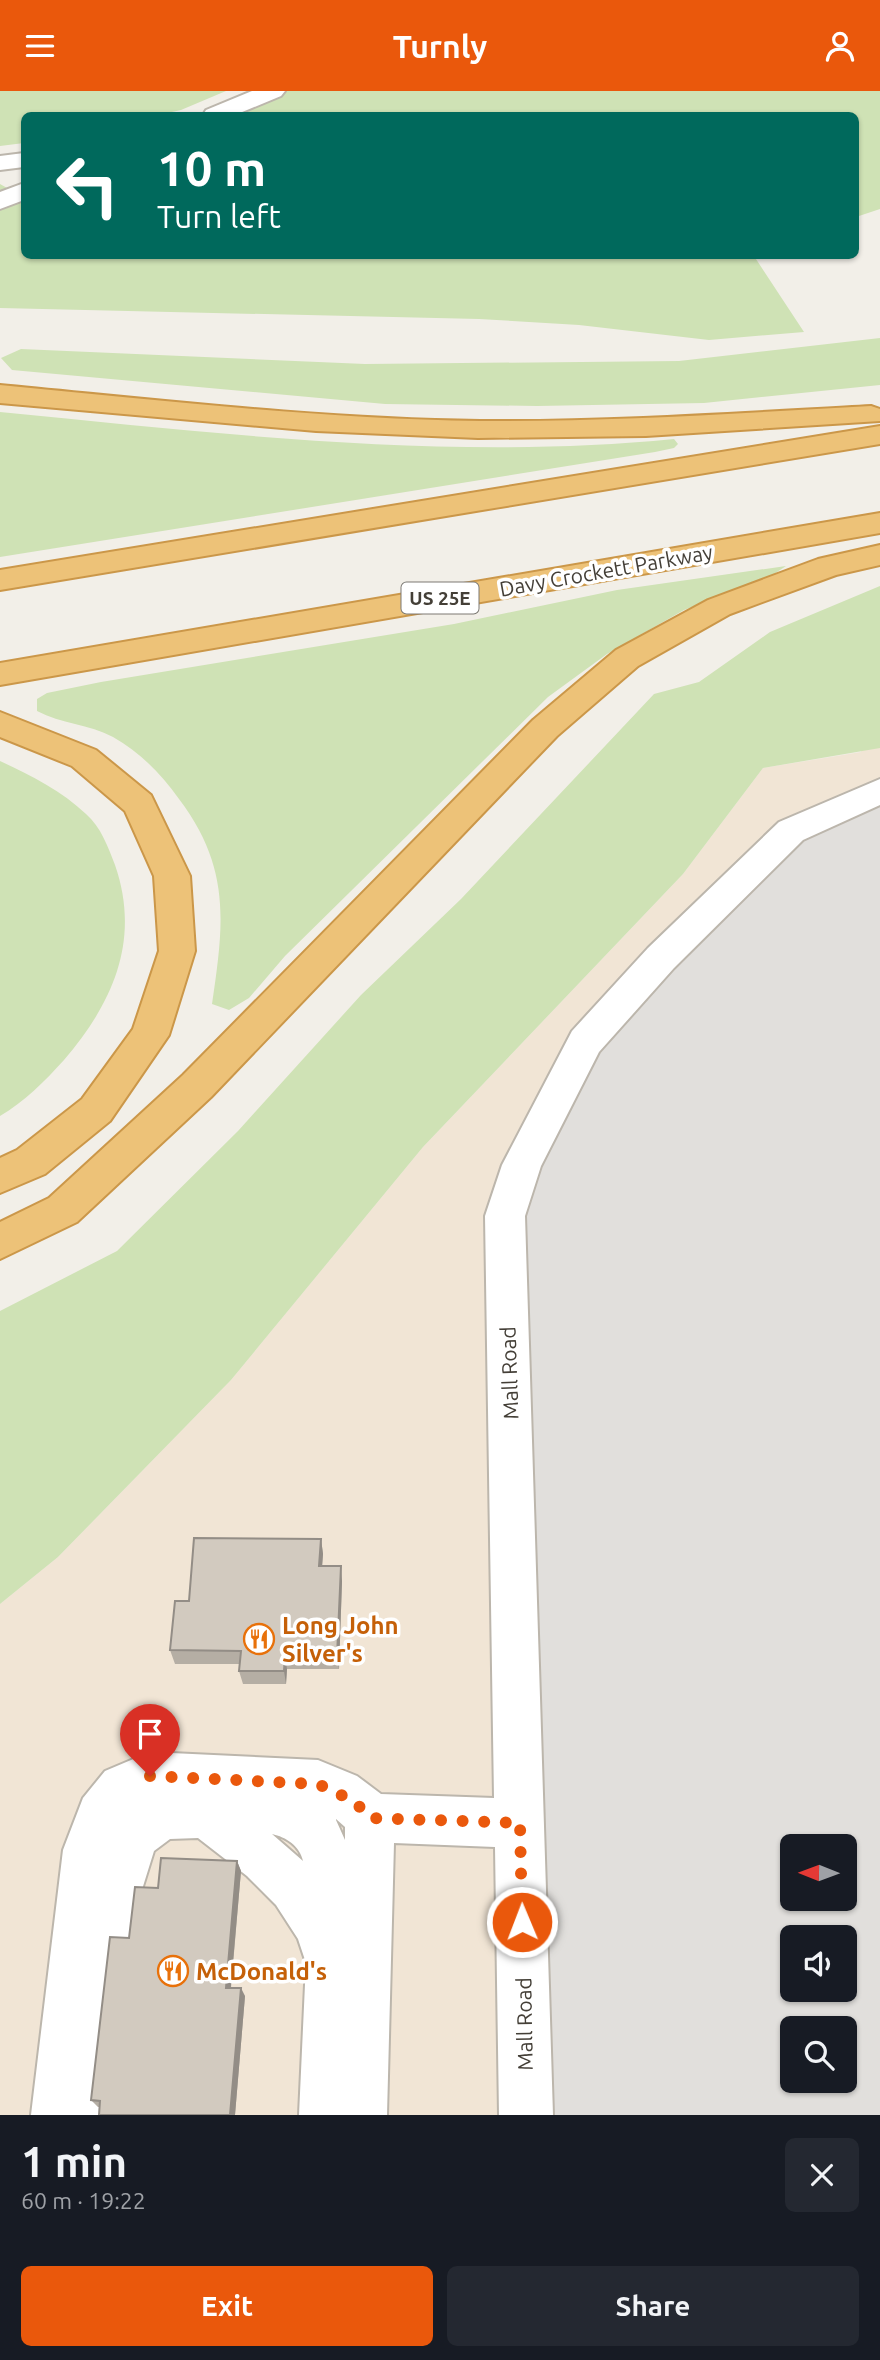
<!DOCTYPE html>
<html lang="en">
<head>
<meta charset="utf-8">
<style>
  body { margin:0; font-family:Ubuntu,sans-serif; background:#242831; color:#f1f3f6; height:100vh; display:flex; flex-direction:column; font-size:26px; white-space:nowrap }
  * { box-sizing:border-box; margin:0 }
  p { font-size:23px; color:#9ea1a6 }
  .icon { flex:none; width:38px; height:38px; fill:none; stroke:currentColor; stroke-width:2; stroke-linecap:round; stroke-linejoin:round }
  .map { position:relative; height:2024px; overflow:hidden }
  .side { display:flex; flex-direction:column; background:#171b24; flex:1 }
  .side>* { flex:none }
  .banner { position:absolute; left:21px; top:21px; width:838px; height:147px; border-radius:10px; box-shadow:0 2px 5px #0004; background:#00695c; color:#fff; overflow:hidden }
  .needle { width:46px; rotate:271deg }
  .buttons { position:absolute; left:780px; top:1743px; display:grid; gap:14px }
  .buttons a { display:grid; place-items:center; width:77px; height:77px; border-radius:10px; background:#171b24; box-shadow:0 2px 5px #0004; font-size:35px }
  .pin { position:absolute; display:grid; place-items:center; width:60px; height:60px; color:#fff; margin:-72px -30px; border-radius:50% 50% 50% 0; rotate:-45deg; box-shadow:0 0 7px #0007 }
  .pin .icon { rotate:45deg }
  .me { position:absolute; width:77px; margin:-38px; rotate:359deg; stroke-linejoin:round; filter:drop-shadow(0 0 5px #0008) }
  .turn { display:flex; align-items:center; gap:24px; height:147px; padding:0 21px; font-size:32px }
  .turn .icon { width:91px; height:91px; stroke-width:2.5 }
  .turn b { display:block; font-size:49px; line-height:60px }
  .round { display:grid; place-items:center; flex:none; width:74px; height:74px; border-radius:10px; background:#242831 }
  .summary { display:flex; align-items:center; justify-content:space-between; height:119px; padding:0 21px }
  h1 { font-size:42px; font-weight:700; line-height:52px }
  .cta { display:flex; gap:14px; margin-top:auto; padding:14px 21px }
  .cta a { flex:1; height:80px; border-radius:10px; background:#ea580c; color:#fff; font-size:28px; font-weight:700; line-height:80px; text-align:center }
  .cta a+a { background:#242831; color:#f1f3f6 }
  header { display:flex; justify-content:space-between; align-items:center; height:91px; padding:0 21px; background:#ea580c; color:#fff; font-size:32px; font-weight:700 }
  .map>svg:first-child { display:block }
  .commercial { fill:#f1e5d5; fill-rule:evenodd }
  .green { fill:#cfe2b5 }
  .parking { fill:#e1dfdc; fill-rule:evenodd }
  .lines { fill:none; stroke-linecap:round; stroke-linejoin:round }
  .minor-casing { stroke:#bcb6ac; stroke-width:4 }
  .highway-casing { stroke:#cb9749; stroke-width:4 }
  .minor { fill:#fff; fill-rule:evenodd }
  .highway { fill:#edc278; fill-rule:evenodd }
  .wall { fill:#b5aea4 }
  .shaded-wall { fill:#938d86 }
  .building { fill:#d2cabf; stroke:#938d86; stroke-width:2 }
  .route { stroke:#ea580c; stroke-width:12; stroke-dasharray:0 21.6 }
  .labels { text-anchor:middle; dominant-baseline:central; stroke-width:7; stroke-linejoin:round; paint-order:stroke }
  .shield { fill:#fff; stroke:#7c7973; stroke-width:2 }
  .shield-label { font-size:19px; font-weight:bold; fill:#443f37 }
  .street-label { font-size:21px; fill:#443f37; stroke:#fff }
  .near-food-label { font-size:24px; font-weight:bold; fill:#c56008; stroke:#fff; text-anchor:start }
</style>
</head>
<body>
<header><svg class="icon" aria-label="menu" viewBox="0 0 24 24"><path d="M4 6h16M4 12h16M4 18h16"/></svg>Turnly<svg class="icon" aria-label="person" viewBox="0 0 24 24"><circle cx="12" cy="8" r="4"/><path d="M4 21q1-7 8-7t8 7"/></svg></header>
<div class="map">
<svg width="880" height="2024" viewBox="0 0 880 2024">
  <rect width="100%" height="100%" fill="#f2efe8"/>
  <path class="commercial" d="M880 591V2024H0V1513L58 1466 231 1289 423 1056 683 783 763 677 861 661ZM793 1755H845V1808H793ZM793 1846H845V1899H793ZM793 1937H845V1990H793Z"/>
  <path class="green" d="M0 0H226L181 19 158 24H24V52L0 55Z
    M260 0H880V118L856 126V24H203Z
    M0 93 23 106 24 104V164L754 165 804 241 709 249 579 234 479 228 0 217Z
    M880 247V294L704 312 537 315 385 313 12 279 1 267 21 258 365 273 679 270Z
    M0 321C223 343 451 370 674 348L678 353 674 357 655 361 0 466Z
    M786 475 771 485 684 519 607 563 548 606 285 865 249 907 229 919 212 913C224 832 231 777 179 708 161 683 140 661 113 646 89 633 61 633 37 620V608L47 602 101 591 454 533 617 499Z
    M880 495V657L763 677 683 783 423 1056 231 1289 58 1466 0 1513V1220L117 1160 238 1040 361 904 461 808 654 603 699 591 770 541Z
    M0 670C30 684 62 700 86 723 101 736 108 756 115 774 141 849 113 912 64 969 45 990 24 1011 0 1025Z"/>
  <path class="parking" d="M880 700V2024H526L522 1074 585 951 791 740ZM793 1755H845V1808H793ZM793 1846H845V1899H793ZM793 1937H845V1990H793Z"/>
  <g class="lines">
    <g class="minor-casing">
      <path id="minor" d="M252 0H285L281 5 235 24H203L206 19Z
        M24 62V76L0 79V65Z
        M24 92V109L0 118V101Z
        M880 688V714L803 749 674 877 599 961 541 1075 525 1125 553 2024H499L495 1756 394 1752 387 2024H299L306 1872 298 1848 276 1814 247 1785 198 1747 170 1748 154 1760 140 1805 113 2024H31L63 1759 83 1707 105 1680 150 1661 318 1669 357 1685 381 1703 494 1707 485 1125 502 1074 572 940 648 857 779 731ZM336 1728 345 1736V1749L336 1729ZM272 1743C286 1746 300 1755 303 1770Z"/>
    </g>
    <g class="highway-casing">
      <path id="highway" d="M0 294C159 309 320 328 480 330 610 331 741 322 871 315L880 318V330L646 345 478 347 316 340 0 312Z
        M880 335V353L0 499V479Z
        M880 422V442L0 594V572Z
        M880 454V474L836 484 730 523 638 575 557 645 211 1006 77 1131 0 1168V1131L49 1107 183 984 533 629 616 559 708 509 818 468Z
        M0 621 96 659 151 704 190 785 195 860 169 944 110 1030 45 1083 0 1102V1067L17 1059 82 1008 133 938 159 860 154 785 125 720 72 675 0 646Z"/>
    </g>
    <use href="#minor" class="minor"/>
    <use href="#highway" class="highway"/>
  </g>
  <path class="wall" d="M321 1448 323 1463 322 1475 342 1490 339 1578H287L286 1593H243L239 1580 240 1573H175L170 1559 189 1510Z
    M237 1770 241 1780 231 1897 245 1905 235 2024H99L100 2016H98L91 2009 129 1847 158 1797Z"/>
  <path class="shaded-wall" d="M321 1448 323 1463 321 1490 319 1475Z
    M341 1475 342 1490 339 1578 337 1565Z
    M285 1565 287 1578 286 1593 284 1580Z
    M237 1770 241 1780 230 1905 226 1897Z
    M241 1897 245 1905 235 2024H230Z"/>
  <path class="building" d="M194 1447 321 1448 319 1475H341L337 1565H285L284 1580H239L241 1560 170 1559 175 1510H189Z
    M161 1767 237 1770 226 1897H241L230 2024H99L100 2010 91 2009 110 1846 129 1847 135 1796 158 1797Z"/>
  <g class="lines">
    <path class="route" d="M150 1685 318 1693 354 1710 370 1727 520 1732 522 1831"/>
  </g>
  <defs>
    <g id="restaurant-ring" transform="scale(1.575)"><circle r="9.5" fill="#fff" stroke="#e8710a" stroke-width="1.5"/><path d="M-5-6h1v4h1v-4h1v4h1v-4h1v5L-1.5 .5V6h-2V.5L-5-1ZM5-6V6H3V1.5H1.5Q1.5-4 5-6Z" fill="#e8710a"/></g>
  </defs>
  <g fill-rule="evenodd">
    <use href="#restaurant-ring" x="259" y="1548"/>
    <use href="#restaurant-ring" x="173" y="1880"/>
  </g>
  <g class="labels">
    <rect class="shield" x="401.5" y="491.5" width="77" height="31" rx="5"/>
    <g class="shield-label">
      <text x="440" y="507">US 25E</text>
    </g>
    <g class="street-label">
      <text transform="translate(606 479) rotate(-10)">Davy Crockett Parkway</text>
      <text transform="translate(509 1282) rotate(-92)">Mall Road</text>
      <text transform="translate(524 1933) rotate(-91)">Mall Road</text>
    </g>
    <g class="near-food-label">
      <text x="282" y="1534">Long John<tspan x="282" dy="28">Silver's</tspan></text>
      <text x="196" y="1880">McDonald's</text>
    </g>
  </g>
</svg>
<div class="buttons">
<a><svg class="needle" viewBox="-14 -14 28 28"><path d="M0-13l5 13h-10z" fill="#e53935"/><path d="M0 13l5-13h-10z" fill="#9ea1a6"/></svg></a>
<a><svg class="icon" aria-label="sound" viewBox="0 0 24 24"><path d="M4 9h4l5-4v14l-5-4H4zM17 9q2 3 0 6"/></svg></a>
<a><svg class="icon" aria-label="search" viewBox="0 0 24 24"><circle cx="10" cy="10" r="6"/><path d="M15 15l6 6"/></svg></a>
</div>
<div class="pin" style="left:150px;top:1685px;background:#d93025"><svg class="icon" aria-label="arrive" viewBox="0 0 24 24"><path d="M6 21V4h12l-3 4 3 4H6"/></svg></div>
<svg class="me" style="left:522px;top:1831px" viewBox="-20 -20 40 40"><circle r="17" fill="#ea580c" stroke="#fff" stroke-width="3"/><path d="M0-11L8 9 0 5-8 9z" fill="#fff"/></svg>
<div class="banner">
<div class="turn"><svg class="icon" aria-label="left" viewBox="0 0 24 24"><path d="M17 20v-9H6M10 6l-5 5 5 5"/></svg><div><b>10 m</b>Turn left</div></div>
</div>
</div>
<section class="side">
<div class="summary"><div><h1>1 min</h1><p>60 m · 19:22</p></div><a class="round"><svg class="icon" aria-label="close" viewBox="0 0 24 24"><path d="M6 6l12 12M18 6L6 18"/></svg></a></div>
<div class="cta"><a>Exit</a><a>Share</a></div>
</section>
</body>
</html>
